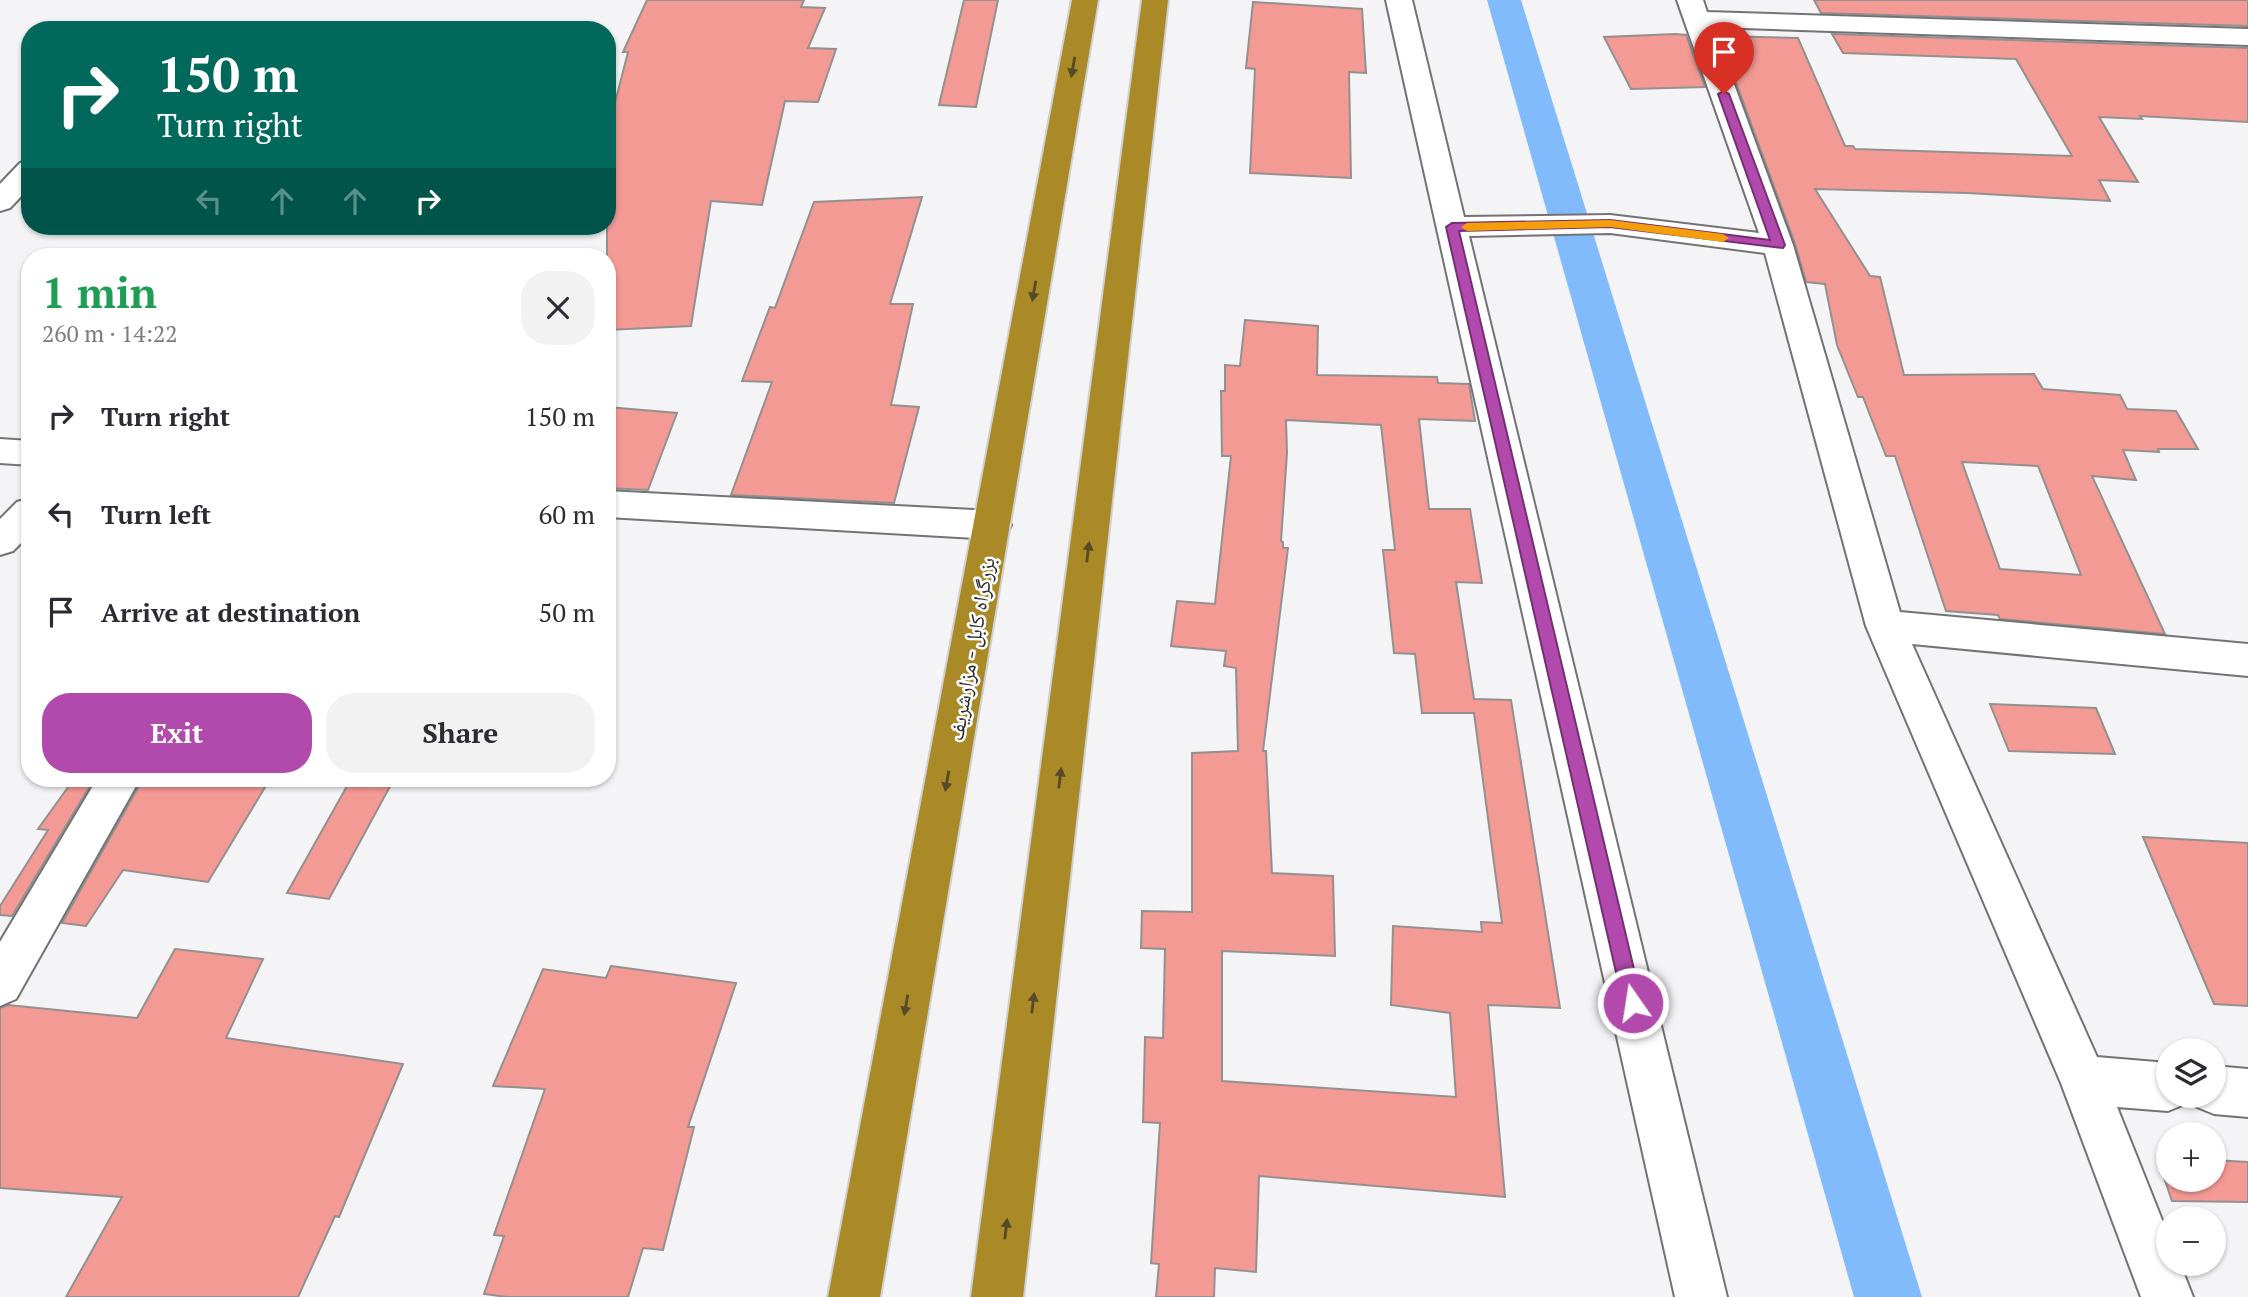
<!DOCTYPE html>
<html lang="en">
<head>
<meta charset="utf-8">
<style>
  body { margin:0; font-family:"PT Serif","Noto Naskh Arabic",serif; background:#f2f2f3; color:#2b2b33; height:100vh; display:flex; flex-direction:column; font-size:26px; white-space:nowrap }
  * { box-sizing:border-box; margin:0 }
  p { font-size:23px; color:#7c7c81 }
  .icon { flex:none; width:38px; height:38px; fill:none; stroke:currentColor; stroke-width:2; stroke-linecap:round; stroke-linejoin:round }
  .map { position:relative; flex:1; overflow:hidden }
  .drawer { position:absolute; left:21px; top:248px; width:595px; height:539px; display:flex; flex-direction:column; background:#fff; border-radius:28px; box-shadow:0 2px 5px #0004 }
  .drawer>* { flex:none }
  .top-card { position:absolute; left:21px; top:21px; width:595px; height:214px; border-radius:28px; box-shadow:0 2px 5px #0004; background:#00695c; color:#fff; overflow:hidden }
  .controls { position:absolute; left:2156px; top:1038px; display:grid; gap:14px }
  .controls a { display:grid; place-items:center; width:70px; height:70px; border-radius:50%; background:#fff; box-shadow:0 2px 5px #0004; font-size:35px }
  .pin { position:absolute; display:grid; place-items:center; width:60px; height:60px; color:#fff; margin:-72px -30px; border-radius:50% 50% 50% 0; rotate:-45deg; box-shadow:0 0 7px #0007 }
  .pin .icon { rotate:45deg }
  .me { position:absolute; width:77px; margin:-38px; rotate:347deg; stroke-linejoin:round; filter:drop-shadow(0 0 5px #0008) }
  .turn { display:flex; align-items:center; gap:24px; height:147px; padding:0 21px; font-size:32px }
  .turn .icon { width:91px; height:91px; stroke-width:2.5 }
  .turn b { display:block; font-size:49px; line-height:60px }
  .lanes { display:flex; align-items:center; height:66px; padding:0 21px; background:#0003; justify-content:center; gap:35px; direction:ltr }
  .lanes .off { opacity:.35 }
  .round { display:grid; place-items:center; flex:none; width:74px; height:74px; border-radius:28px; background:#f2f2f3 }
  .head { display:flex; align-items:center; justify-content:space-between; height:119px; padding:0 21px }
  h1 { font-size:42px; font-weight:600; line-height:52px; color:#1e9e55 }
  .cta { display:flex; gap:14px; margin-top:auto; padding:14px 21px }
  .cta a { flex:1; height:80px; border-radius:28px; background:#b24aae; color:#fff; font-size:28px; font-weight:600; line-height:80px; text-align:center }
  .cta a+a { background:#f2f2f3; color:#2b2b33 }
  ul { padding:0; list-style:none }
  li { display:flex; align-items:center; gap:21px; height:98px; padding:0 21px }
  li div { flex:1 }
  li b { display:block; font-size:26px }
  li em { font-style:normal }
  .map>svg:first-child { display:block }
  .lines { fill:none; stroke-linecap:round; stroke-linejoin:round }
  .canal { fill:#82bbfb; fill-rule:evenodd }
  .building { fill:#f49a95; stroke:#949090; stroke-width:2; fill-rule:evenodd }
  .street-casing { stroke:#737275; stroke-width:4 }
  .highway-casing { stroke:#d0d0d0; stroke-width:4 }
  .street { fill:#fff; fill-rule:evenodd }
  .highway { fill:#aa8a26; fill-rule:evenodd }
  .oneway { fill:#564b29 }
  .route { fill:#b24aae; stroke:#743071; stroke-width:2 }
  .slow { fill:#f59e0b }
  .labels { text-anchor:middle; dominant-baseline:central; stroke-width:5; stroke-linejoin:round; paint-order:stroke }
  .street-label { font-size:21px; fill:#29292a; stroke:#fff }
</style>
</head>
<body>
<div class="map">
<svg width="2248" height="1297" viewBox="0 0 2248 1297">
  <rect width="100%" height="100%" fill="#f4f3f6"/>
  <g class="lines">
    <path class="canal" d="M1487 0H1521L1922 1297H1854Z"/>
  </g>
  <path class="building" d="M647 0H804L801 7 825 8 808 48 836 49 818 102 785 101 762 205 711 201 691 326 607 330V134L628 52H623Z
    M964 0H998L976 107 939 105Z
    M1814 0H2248V26L1821 13Z
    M1253 2 1362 9 1366 73 1349 72 1351 178 1250 173 1255 69 1246 68Z
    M1676 34 1686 35 1705 87 1631 89 1604 37Z
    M1832 34 2248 48V122L2140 116 2142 119 2099 117 2138 182 2099 180 2110 201 1967 193 1815 189 1870 276 1880 277 1904 375 2034 374 2043 389 2120 395 2127 409 2176 411 2198 449H2158L2159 452 2123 450 2136 480 2092 476 2165 634 2000 619 1998 615 1946 611 1895 456H1886L1863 397H1858L1837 345 1825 284 1806 282 1795 244 1719 36 1798 38 1845 146H1853L1855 149 2072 156 2016 59 1843 53ZM1962 462 2038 466 2081 575 2000 569Z
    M922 197 890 304H913L891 405 919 407 894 503 731 495 772 382 742 381 770 307 775 308 814 202Z
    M1245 320 1318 326 1317 375 1437 377 1438 383 1469 384 1475 421 1419 419 1429 509H1470L1482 583 1456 582 1474 699 1511 700 1560 1008 1488 1005 1505 1197 1259 1176 1256 1272 1215 1268 1214 1297H1156L1159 1264 1151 1263 1160 1123 1143 1122 1145 1037 1163 1038 1165 949 1141 948 1142 911 1192 912V753L1238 751 1236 668 1224 666 1226 651 1171 646 1177 601 1215 604 1231 456H1222L1221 391H1225V365L1240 366ZM1286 420 1381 425 1395 550H1383L1394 653 1415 654 1422 713H1474L1502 923 1481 922 1482 932 1393 926 1391 1005 1450 1013 1456 1097 1222 1081V951L1335 956 1333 876 1272 873 1266 751H1263L1288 548H1283V542L1281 541 1287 453Z
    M607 407 677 413 648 490 607 488Z
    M1990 704 2096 708 2115 754 2009 751Z
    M74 779H94L12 916 0 915V906L48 830 38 829Z
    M143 779H270L208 882 123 870 86 926 62 923Z
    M351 779H394L329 899 287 893Z
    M2143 837 2248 843V1006L2214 1004Z
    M175 949 263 959 226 1038 403 1064 339 1217 335 1216 298 1297H66L122 1197 0 1188V1008L8 1005 137 1018Z
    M611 966 736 983 688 1127H694L663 1250 643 1248 628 1297H507L484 1294 504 1236 494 1235 545 1089 493 1086 543 969 606 978Z
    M2157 1157H2168V1180H2214V1160L2248 1162V1202L2172 1201Z"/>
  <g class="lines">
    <g class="street-casing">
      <path id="street" d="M1386 0H1412L1464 217 1610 215 1759 233 1677 0H1703L1707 12 2248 29V45L1713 27 1793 245 1900 612 2248 644V676L1912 644 2097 1057 2168 1063V1096H2188L2185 1104 2168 1111 2117 1107 2168 1235V1264H2180L2193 1297H2141L2061 1083 1866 626 1765 253 1610 233 1469 236 1727 1297H1675Z
        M30 160V187L10 208 0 211V184L20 163Z
        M0 439 30 441V465L0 463Z
        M607 491 993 511 1006 515 1011 525 1006 535 993 539 607 517Z
        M30 498V534L13 551 0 555V519L17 502Z
        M97 779H140L16 999 0 1006V942Z
        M2214 1066 2248 1069V1117L2214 1114 2197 1107 2192 1096H2214Z"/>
    </g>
    <g class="highway-casing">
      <path id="highway" d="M1072 0H1098L880 1297H828Z
        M1142 0H1168L1023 1297H971Z"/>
    </g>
    <use href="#street" class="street"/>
    <use href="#highway" class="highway"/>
  </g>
  <defs><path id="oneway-solid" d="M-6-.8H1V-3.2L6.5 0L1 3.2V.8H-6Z" transform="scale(1.75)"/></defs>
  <g class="oneway">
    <use href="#oneway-solid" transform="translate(1073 67) rotate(100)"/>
    <use href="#oneway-solid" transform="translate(1034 291) rotate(100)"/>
    <use href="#oneway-solid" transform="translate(1088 552) rotate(-83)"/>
    <use href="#oneway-solid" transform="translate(1060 778) rotate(-83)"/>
    <use href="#oneway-solid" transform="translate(947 781) rotate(100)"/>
    <use href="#oneway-solid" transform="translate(1033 1003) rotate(-83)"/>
    <use href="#oneway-solid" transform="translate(906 1005) rotate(100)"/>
    <use href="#oneway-solid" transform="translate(1006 1229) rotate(-83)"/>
  </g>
  <path class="route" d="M1724 91 1729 94 1785 245 1783 248 1610 227 1459 231 1642 1003 1640 1009 1633 1012 1626 1009 1623 1003 1446 227 1452 223 1610 220 1770 240 1718 94Z"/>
  <path class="slow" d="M1610 220 1723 234 1729 238 1723 242 1610 227 1467 231 1461 227 1467 223Z"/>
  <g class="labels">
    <g class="street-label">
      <text transform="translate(971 649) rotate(-80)">بزرگراه کابل - مزارشریف</text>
    </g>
  </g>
</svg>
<div class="controls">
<a><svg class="icon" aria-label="layers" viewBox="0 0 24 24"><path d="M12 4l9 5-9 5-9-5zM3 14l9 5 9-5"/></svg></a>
<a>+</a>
<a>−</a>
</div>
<div class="pin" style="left:1724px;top:94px;background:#d93025"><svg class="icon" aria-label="arrive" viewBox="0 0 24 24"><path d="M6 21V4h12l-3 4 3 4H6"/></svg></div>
<svg class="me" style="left:1633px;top:1003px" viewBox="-20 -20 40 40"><circle r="17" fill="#b24aae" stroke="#fff" stroke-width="3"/><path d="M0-11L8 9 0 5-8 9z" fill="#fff"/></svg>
<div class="top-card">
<div class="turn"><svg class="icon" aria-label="right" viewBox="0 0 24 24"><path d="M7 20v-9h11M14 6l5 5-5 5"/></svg><div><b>150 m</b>Turn right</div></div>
<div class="lanes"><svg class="icon off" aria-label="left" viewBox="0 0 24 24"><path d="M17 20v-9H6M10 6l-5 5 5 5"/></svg><svg class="icon off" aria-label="ahead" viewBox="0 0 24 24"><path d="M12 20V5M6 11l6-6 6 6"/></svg><svg class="icon off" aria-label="ahead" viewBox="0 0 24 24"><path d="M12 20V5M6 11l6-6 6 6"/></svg><svg class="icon" aria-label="right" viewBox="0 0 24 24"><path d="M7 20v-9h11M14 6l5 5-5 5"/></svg></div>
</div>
<section class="drawer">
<div class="head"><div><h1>1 min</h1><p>260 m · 14:22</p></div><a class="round"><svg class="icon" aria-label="close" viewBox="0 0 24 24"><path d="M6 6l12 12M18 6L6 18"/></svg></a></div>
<ul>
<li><svg class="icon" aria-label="right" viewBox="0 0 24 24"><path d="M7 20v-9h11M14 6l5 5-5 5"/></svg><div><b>Turn right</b></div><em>150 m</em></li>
<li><svg class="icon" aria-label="left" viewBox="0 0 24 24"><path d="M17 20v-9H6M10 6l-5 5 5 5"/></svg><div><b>Turn left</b></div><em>60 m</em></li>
<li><svg class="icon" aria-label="arrive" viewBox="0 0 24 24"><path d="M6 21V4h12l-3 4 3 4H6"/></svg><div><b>Arrive at destination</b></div><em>50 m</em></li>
</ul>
<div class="cta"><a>Exit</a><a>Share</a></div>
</section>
</div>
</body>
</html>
